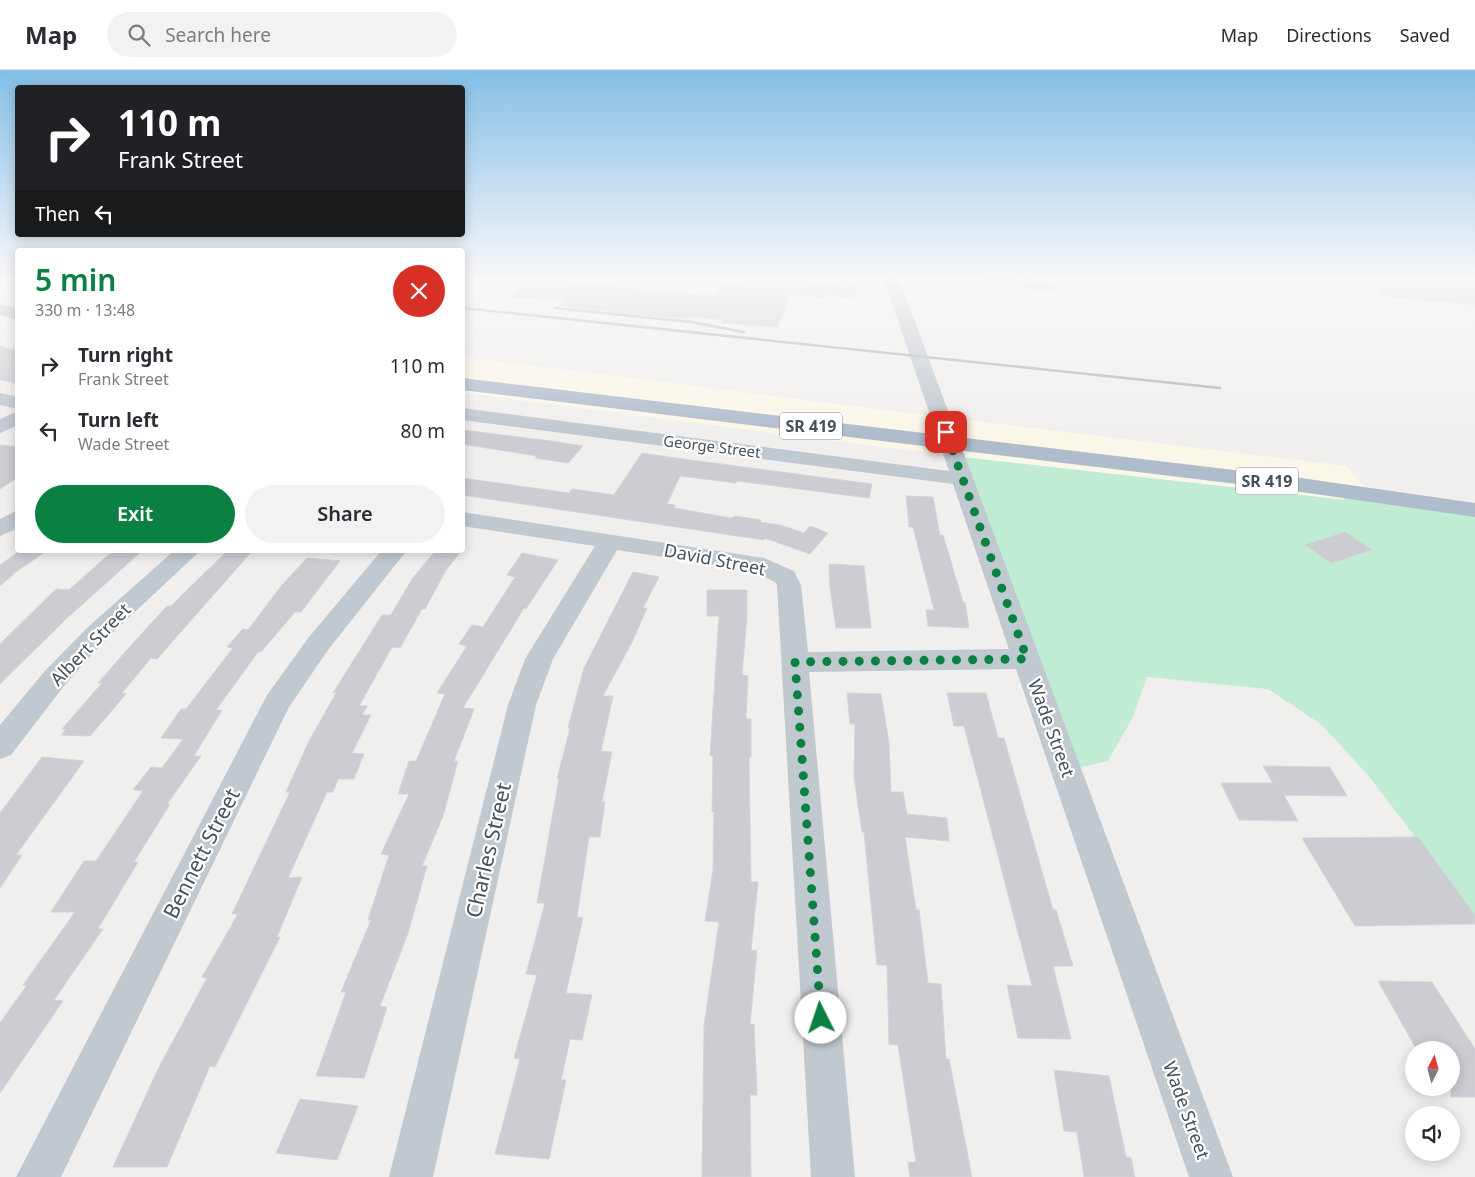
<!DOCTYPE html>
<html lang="en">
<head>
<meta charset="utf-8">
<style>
  body { margin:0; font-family:"Noto Sans",sans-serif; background:#f2f2f3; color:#2b2b33; height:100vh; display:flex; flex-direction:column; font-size:19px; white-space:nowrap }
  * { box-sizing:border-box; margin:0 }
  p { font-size:16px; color:#7c7c81 }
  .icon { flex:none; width:28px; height:28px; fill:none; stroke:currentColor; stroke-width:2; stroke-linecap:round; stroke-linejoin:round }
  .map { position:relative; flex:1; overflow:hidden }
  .drawer { position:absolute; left:15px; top:178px; width:450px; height:305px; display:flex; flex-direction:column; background:#fff; border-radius:5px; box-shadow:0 2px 12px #0003 }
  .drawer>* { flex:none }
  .guide { position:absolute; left:15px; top:15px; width:450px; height:152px; border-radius:5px; box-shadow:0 2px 12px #0003; background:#202124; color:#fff; overflow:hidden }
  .needle { width:32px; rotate:6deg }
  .buttons { position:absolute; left:1405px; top:971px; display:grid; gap:10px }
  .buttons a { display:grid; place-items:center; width:55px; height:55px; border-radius:50%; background:#fff; box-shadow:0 2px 12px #0003; font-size:25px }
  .pin { position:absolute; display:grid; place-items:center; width:42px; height:42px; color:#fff; margin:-21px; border-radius:10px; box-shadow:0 2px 8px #0006 }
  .me { position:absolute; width:55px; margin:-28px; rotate:356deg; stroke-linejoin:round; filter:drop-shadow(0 0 4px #0008) }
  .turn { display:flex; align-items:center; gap:18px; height:105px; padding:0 20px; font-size:22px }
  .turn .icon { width:65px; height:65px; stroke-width:2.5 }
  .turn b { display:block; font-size:35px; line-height:42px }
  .then { display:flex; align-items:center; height:48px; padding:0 20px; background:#0003; gap:10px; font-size:19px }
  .round { display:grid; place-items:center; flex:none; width:52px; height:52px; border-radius:26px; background:#f2f2f3 }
  .summary { display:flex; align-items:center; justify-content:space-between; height:85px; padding:0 20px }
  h1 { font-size:30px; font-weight:600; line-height:38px; color:#0b8043 }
  .primary-button { display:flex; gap:10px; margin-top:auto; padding:10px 20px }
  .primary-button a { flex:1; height:58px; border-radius:30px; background:#0b8043; color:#fff; font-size:20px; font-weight:600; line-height:58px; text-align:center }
  .primary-button a+a { background:#f2f2f3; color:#2b2b33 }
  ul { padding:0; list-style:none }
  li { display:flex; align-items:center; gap:15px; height:65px; padding:0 20px }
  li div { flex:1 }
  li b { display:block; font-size:19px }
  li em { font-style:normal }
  header { display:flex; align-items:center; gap:30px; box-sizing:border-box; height:70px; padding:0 25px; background:#fff; border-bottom:1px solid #e1e1e2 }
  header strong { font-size:24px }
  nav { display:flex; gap:28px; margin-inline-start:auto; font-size:18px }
  .search { width:350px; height:45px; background:#f2f2f3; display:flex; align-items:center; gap:12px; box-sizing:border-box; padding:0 18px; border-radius:28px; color:#7c7c81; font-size:19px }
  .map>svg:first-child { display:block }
  .commercial { fill:#fbf7e8 }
  .green { fill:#bfecd3 }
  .building { fill:#cbcdd3; stroke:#d3d4da }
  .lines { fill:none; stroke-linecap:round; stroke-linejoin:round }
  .minor { fill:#c0c8d0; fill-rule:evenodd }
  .major { fill:#afbccc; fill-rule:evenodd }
  .rail { stroke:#b1b3b8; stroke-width:2.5 }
  .route { stroke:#0b8043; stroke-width:9; stroke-dasharray:0 16.2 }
  .labels { text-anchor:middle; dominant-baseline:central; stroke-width:4.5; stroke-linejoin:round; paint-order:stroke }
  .far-street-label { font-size:15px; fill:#47505b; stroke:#fff }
  .shield { fill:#fff; stroke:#7e848c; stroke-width:1 }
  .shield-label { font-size:16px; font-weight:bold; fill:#47505b }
  .street-label { font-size:18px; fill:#47505b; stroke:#fff }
  .near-street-label { font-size:21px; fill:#47505b; stroke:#fff }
</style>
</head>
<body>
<header>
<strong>Map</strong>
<div class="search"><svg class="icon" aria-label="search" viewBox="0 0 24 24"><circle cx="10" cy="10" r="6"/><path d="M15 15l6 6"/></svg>Search here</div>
<nav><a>Map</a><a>Directions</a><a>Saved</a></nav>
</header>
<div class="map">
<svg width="1475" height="1107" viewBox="0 0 1475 1107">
  <rect width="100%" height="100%" fill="#f1eeee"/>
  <path class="commercial" d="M463 287 933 346 940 367 463 309Z
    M463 318 942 377 946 385 463 323Z
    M949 348 1346 396 1366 419 956 369Z
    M960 379 1342 426 1346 430 963 387Z"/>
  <path class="green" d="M963 387 1345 430 1342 426 1475 445V844L1367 704 1322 655 1268 619 1147 607 1133 647 1108 691 1078 698Z"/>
  <path class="building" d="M521 209H558L557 211 715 226 726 211 740 213 742 209H793L831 214 822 228 789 224 778 257 722 253 724 250 688 246 686 249 558 236 564 229 511 228Z
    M1372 209H1475V235L1380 226Z
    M834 210 860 213 853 228 825 225Z
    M0 276 18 281V313L0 310Z
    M462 360 551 371 583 376 568 393 535 388 537 386 462 374Z
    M0 375 18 377V407L0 419Z
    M642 383 668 387 872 414 869 428 737 411 736 413 680 406 667 434 675 435 674 438 731 448 735 446 761 450 760 452 780 455 804 463 810 456 828 463 810 484 765 468 764 470 462 425V408L569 423 572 419 614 425Z
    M906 426 933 427 940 465H943L963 532H965L969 558 928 556 926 540H934L913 457H909Z
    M1345 462 1372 480 1331 493 1305 475Z
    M21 480H48L17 501 0 516V495Z
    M118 480H143L65 550 0 614V574L56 519 69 520 107 486Z
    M228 480H253L157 589 151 588 122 623 126 624 90 666 61 665 66 659H62L102 613H98L134 572 167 536H171Z
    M436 480H462L446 500 425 539H422L400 578 392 577 359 636H367L362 645H371L352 683 364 684 354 709H338L333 722H327L288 808 302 807 277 867H280L215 997 210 996 167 1097H113L159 997 207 908 202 907 238 844H232L290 722H286L309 671 336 623H333L382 545H391L412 509Z
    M522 483 558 490 526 539 524 538 463 638 474 639 454 691H458L443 746 422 796H427L408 863 380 936 387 937 364 1008 316 1006 346 922H341L371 850H368L389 785 381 784 409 724H398L409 691H416L445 624 437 623 467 576 459 574 472 555 483 557 515 507 507 505Z
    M307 488 340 491 301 542H295L261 582H258L216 640H222L194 686H201L167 734H170L134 792H138L98 859H103L54 930 63 931 0 1023V953L27 915H23L75 842H51L84 791H96L143 721 133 720 151 697 162 698 183 669 161 668 181 639H186L233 578 227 577 243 559 248 560 282 515Z
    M829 494 864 496 871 558H836L830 518Z
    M633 502 659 507 643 538H647L632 572 603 626H613L601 681 612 682 602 732H605L600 767H589L577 847 583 848 566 923 592 925 582 970 570 969 561 1010H566L549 1089 495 1084 520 989 514 988 537 905 526 904 545 833H537L559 709H557L570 658H568L584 598Z
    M707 520H747V545L742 605 748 606 746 649H751V687H749L751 812H758L751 880 757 881 750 955 754 954 757 1025H750L751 1107H702L704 956 719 852 705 851 713 800 714 742H712L713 686H710L719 546H707Z
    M847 623 881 624 889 673 891 722H903L907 744 947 748 949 771 905 767 916 840H919L928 913 941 914 946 989H949L972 1107H910L908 1092H916L898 975 889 974 887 895H877L864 762H862L854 707 855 654H850Z
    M947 623H986L998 668H1004L1053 840H1056L1073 896H1053L1071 969 1018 968 1007 915 1032 916 964 656H954Z
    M42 687 84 691 16 785H22L0 818V743Z
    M1263 696 1330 697 1347 726 1284 725 1298 751 1239 750 1221 713H1273Z
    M1418 767 1475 845V854L1355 856 1302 768Z
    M1378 911 1432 912 1475 979V1027H1451V980H1417Z
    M1054 1000 1109 1006 1126 1087 1131 1088 1135 1107H1084L1077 1062 1064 1061Z
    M300 1029 358 1036 337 1090 276 1083Z"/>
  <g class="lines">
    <path class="minor" d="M884 209H899L1233 1107H1189L1016 599 809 602 855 1107H811L777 515 775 512 749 500 617 480 553 589 536 635 433 1107H389L508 635 525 589 595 476 462 456V442L764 488 794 501 801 515 808 582 1009 579 953 414 462 350V338L949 401Z
      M984 209C998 209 1051 206 1059 217L1051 222 991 213Z
      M0 323 18 327V339L0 335Z
      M18 341V355L0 363V349Z
      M18 440V458L0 466V449Z
      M175 480H201L106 569 64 616 11 685 0 689V655L44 602 88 557Z
      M382 480H407L328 580 289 637 61 1107H16L267 625 309 567Z"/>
    <path class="major" d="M0 234 18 239V250L0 245Z
      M462 308 1294 407 1475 433V447L1294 421 462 320Z"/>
    <path class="rail" d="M462 238 1220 318
      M555 238 691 252 744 262"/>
  </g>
  <linearGradient id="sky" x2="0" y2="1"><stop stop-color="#84bfe8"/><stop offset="0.57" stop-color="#f9f7f7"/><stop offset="1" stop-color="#f9f7f7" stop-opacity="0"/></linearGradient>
  <rect width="1475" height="364" fill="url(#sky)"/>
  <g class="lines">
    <path class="route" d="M821 948 795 592 1027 589 946 362"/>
  </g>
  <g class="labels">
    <g class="far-street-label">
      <text transform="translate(712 376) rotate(7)">George Street</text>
    </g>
    <g class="shield">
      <rect x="780" y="342.5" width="62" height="27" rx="4"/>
      <rect x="1236" y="397.5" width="62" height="27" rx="4"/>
    </g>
    <g class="shield-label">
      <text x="811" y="356">SR 419</text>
      <text x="1267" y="411">SR 419</text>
    </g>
    <g class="street-label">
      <text transform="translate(715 489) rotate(11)">David Street</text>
      <text transform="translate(90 574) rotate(-46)">Albert Street</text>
      <text transform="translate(1052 658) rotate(70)">Wade Street</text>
      <text transform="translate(1187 1040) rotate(70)">Wade Street</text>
    </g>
    <g class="near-street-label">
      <text transform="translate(488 780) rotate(-77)">Charles Street</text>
      <text transform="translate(201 783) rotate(-63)">Bennett Street</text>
    </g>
  </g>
</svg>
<div class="buttons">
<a><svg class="needle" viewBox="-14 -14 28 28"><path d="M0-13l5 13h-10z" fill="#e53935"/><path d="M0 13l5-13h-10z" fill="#7c7c81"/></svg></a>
<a><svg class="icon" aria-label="sound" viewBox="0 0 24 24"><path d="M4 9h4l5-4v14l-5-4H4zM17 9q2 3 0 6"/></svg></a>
</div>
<div class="pin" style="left:946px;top:362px;background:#d93025"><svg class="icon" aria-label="arrive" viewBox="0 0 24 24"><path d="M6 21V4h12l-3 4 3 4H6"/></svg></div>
<svg class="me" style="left:821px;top:948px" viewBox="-20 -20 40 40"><circle r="19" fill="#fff"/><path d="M0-13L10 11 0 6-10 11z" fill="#0b8043"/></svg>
<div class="guide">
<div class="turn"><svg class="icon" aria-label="right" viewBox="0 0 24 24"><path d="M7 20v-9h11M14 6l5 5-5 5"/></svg><div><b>110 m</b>Frank Street</div></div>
<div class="then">Then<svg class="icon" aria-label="left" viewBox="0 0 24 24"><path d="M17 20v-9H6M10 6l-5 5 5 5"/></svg></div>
</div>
<section class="drawer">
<div class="summary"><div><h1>5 min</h1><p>330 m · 13:48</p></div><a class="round" style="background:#d93025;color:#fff"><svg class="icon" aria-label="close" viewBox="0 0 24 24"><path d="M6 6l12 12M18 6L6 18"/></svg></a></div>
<ul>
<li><svg class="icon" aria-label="right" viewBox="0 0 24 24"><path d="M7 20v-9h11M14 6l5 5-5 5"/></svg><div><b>Turn right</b><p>Frank Street</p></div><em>110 m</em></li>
<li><svg class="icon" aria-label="left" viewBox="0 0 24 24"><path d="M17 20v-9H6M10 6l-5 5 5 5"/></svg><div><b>Turn left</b><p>Wade Street</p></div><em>80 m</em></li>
</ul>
<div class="primary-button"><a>Exit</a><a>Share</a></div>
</section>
</div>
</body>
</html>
